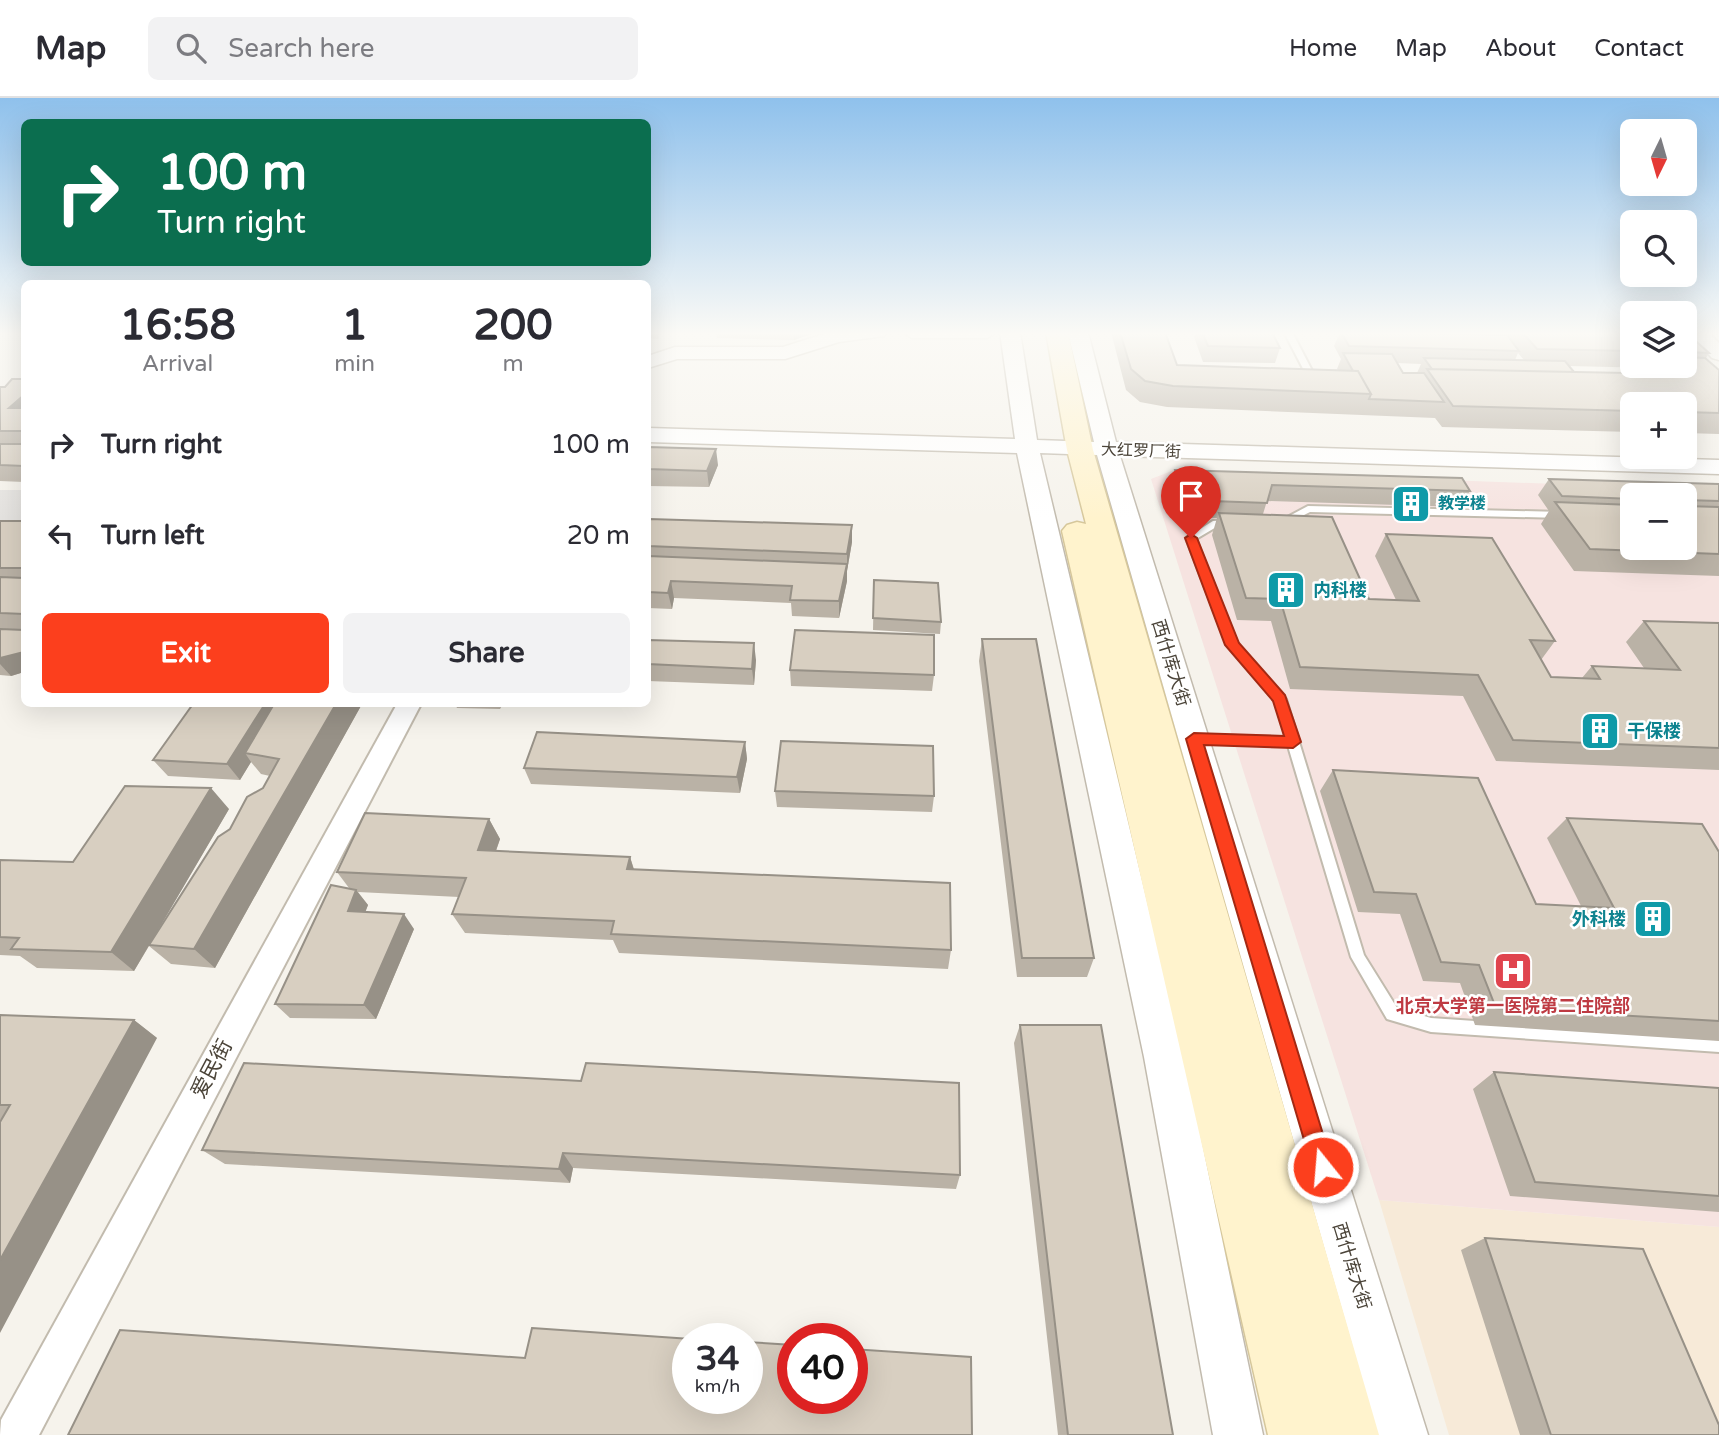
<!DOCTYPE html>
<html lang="en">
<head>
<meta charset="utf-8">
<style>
  body { margin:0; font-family:"Varela Round","Noto Sans SC",sans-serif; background:#f2f2f3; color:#2b2b33; height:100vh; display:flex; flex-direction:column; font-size:26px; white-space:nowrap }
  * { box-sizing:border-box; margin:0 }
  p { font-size:23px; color:#7c7c81 }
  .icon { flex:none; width:38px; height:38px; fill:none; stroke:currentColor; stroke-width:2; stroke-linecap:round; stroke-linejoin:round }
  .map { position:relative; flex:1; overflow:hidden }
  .details { position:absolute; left:21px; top:182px; width:630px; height:427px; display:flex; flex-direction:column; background:#fff; border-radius:10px; box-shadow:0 7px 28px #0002 }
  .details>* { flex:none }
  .guide { position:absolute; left:21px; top:21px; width:630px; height:147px; border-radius:10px; box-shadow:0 7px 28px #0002; background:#0b6e4f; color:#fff; overflow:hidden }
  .needle { width:46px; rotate:185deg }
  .buttons { position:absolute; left:1620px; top:21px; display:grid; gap:14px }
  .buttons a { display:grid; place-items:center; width:77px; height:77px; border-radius:10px; background:#fff; box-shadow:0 7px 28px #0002; font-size:35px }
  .speed { position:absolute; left:672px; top:1225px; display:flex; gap:14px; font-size:35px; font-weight:700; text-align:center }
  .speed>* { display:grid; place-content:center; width:91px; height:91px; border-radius:50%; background:#fff; box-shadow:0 7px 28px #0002; line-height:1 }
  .speed small { font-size:18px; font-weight:400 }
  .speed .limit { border:10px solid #d22; background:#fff; color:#111 }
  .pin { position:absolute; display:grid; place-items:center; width:60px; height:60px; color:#fff; margin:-72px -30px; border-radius:50% 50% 50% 0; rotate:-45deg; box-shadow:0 0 7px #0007 }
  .pin .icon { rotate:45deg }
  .me { position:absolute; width:77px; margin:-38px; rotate:343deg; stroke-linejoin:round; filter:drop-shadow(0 0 5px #0008) }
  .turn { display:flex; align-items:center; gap:24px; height:147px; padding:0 21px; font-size:32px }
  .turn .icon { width:91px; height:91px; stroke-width:2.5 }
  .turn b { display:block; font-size:49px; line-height:60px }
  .eta { display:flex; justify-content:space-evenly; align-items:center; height:119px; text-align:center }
  .eta b { font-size:42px; font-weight:700; line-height:49px }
  .action { display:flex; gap:14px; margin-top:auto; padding:14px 21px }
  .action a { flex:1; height:80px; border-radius:10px; background:#fc3f1d; color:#fff; font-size:28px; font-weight:700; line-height:80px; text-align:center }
  .action a+a { background:#f2f2f3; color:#2b2b33 }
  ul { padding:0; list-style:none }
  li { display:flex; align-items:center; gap:21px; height:91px; padding:0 21px }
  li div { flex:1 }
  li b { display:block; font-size:26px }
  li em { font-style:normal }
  header { display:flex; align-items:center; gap:42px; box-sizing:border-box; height:98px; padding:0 35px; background:#fff; border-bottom:2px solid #e1e1e2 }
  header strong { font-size:33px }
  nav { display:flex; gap:38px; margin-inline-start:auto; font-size:24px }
  .search { width:490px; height:63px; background:#f2f2f3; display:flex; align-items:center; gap:18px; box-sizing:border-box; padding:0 24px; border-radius:10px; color:#7c7c81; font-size:26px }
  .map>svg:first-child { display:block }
  .commercial { fill:#f7ead8 }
  .medical { fill:#f6e3e0; fill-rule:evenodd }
  .parking { fill:#e5e3e0 }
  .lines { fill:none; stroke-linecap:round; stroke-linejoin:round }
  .service-casing { stroke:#c2bbae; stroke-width:4 }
  .minor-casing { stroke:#c2bbae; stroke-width:4 }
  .tertiary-casing { stroke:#c2bbae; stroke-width:3 }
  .secondary-casing { stroke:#d6c79b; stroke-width:3 }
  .service { fill:#fff; fill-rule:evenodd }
  .minor { fill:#fff; fill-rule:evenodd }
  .tertiary { fill:#fff; fill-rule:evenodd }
  .secondary { fill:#fff3cd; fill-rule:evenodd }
  .wall { fill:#bab2a6; fill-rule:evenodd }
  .shaded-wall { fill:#979187 }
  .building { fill:#d8cfc1; stroke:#979187; stroke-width:2 }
  .route { fill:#fc3f1d; stroke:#a42913; stroke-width:2 }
  .labels { text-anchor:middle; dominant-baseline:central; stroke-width:5; stroke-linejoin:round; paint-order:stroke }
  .far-street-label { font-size:16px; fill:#4b4439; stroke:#fff }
  .far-culture-label { font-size:16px; font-weight:bold; fill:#0d838f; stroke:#fff; text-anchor:start }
  .culture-label { font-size:18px; font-weight:bold; fill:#0d838f; stroke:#fff; text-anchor:start }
  .street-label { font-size:18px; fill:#4b4439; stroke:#fff }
  .health-label { font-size:18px; font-weight:bold; fill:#be3a42; stroke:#fff }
  .near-street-label { font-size:21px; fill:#4b4439; stroke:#fff }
</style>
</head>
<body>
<header>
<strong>Map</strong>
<div class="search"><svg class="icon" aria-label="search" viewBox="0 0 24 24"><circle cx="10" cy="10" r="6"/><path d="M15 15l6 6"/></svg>Search here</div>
<nav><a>Home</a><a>Map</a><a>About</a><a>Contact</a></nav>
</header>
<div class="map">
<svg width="1719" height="1337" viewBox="0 0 1719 1337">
  <rect width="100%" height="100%" fill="#f6f3ec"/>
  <path class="commercial" d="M1379 1102 1719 1129V1337H1449Z"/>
  <path class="medical" d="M1174 372 1719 392V1129L1379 1102 1151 381ZM1633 397H1685V450H1633Z"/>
  <path class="parking" d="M0 392H24V429L0 430Z"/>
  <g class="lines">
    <g class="service-casing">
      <path id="service" d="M1284 234H1292L1319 286 1318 288 1311 286Z
        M1308 408 1562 414 1567 417 1562 420 1310 414 1286 426 1283 427 1278 424Z
        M1230 422 1233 423V427L1218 428 1196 441 1237 545 1286 601 1364 857 1397 910 1431 920 1719 940V954L1431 934 1387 921 1351 859 1288 648 1194 645 1188 641 1194 637 1286 639 1275 603 1227 547 1186 440 1213 423Z"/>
    </g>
    <g class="minor-casing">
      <path id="minor" d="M397 606H421L39 1337H0L1 1322Z"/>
    </g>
    <g class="tertiary-casing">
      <path id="tertiary" d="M830 234H887L884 238 839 244 785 261H677L648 270V258L675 249H783Z
        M902 234H997L987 240H912Z
        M1000 234H1020L1037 342 1094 344 1068 234H1088L1116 344 1719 362V376L1120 358 1428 1337H1378L1097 357 1040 355 1184 959 1263 1337H1213L1144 959 1017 355 648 344V330L1015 341Z
        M1687 234H1708L1719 245V262L1712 260Z"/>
    </g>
    <g class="secondary-casing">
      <path id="secondary" d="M1046 234H1068L1093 352 1379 1337H1268L1062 433 1067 427 1077 424 1086 426 1067 352Z"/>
    </g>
    <use href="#service" class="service"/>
    <use href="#minor" class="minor"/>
    <use href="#tertiary" class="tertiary"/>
    <use href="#secondary" class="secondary"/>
  </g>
  <path class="wall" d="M648 234H660L658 241 648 240Z
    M716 234H817L794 242 717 240Z
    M1111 234H1165L1177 267 1338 272 1337 271 1341 261 1334 248 1340 234H1633V268H1685V236L1709 255 1706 260 1719 272V336L1685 335V306H1633V334L1442 329 1435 320 1167 309 1140 304 1126 292ZM1518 255 1524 262H1515ZM1397 265 1421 266 1417 275H1403ZM1569 268 1654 270 1650 276 1574 274Z
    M1195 234H1272L1280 250 1275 265 1203 264 1194 239Z
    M24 281V384L0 383V289H5Z
    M648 349 718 367 709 389 648 388Z
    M1175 372 1470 393 1460 409 1267 403 1263 416 1369 501 1396 502 1375 458 1386 436 1555 543 1541 562 1551 579 1582 580 1592 568 1644 570 1626 544 1644 523 1719 525V672L1496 663 1463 598 1290 591 1271 523 1237 522 1212 437 1217 420 1179 419 1170 388Z
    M1549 381 1719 386V478L1574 473 1541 426 1549 413 1538 397ZM1633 397H1685V450H1633Z
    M0 423H24V574L11 578 0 577Z
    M648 427 852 444 847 473V483L839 520 792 518 791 505 674 500 672 511 648 510Z
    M874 482 941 524 940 536 873 532Z
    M982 541 1094 860 1087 879H1017L979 563Z
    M648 542 756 562 754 587 648 583Z
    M790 572 934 577 932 593 791 588Z
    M362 606 215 870 171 866 149 848 134 873 37 870 20 858 0 857V762L73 764 229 711 154 839 230 731 263 690 270 678 261 676 251 664 240 682 168 678 153 662Z
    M455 606H503L500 611 457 610Z
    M745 644 747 661 740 695 531 686 524 670Z
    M1333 672 1536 806 1581 808 1547 740 1567 720 1719 754V943L1475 927 1460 885 1423 883 1400 816 1358 814 1320 693Z
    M775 693 934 698 932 714 777 709Z
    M489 721 500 741 496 753 630 759 634 771 951 852 948 871 619 855 613 842 465 835 452 816 459 799 358 794 368 807 365 814 414 831 376 921 290 920 275 906 349 790 337 774Z
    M0 917 134 922 157 940 0 1022Z
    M1020 927 1173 1337H1058L1014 945Z
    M244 965 960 1077 956 1091 573 1070 570 1085 225 1066 202 1052Z
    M1494 974 1719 990V1114L1510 1098 1473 991Z
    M1485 1140 1719 1337H1520L1461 1152Z"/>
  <path class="shaded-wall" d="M794 234H817L794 242Z
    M24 297V331L9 310Z
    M716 351 718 367 709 389 707 373Z
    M852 427V444L847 473V456Z
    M847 466V483L839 520V503Z
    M671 483 674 500 672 511 668 495Z
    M754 545 756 562 754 587 752 571Z
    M24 554V574L11 578 0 566V560Z
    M265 606H286L245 655 251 664 240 682 227 666Z
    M336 606H362L215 870 194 851Z
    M745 644 747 661 740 695 737 679Z
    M211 690 229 711 134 873 111 854Z
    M489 721 500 741 489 772 478 752Z
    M630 759 636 779 627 771Z
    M356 792 368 807 360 828 348 813Z
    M404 816 414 831 376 921 364 907Z
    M134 922 157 940 0 1235V1162Z
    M563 1055 573 1070 570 1085 559 1071Z"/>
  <path class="building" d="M1120 234H1165L1177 267 1358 273 1371 296 1173 288 1145 283 1131 271Z
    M1202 234H1272L1280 250 1208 248Z
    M1341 234H1390L1507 237 1519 253 1349 248Z
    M1522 234 1633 235V253L1537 251Z
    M1685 236H1688L1709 255 1685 254Z
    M1343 255 1392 256 1403 275H1424L1444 304 1369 301 1371 296 1358 273H1353Z
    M1685 259 1705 260 1719 272V315L1685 314V306H1633V313L1453 308 1427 271 1680 276 1671 268H1685Z
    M1424 260 1565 263 1574 274 1432 271Z
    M12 281H24V297L9 310H24V333H0V289H5Z
    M0 346H24V368L0 367Z
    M648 349 716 351 707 373 648 371Z
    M1175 372 1462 380 1470 393 1272 387 1267 405 1184 402Z
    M1549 381 1719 386V403L1685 402V397H1633V401L1562 398Z
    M1555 404 1633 407V450H1685V408L1719 409V456L1590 451Z
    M1219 415 1332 419 1369 501 1419 503 1386 436 1492 440 1555 543 1530 542 1551 579 1600 581 1592 568 1680 572 1644 523 1719 525V650L1513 642 1478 577 1300 569 1280 501 1246 500Z
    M649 421 852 427 847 456 648 448V427Z
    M0 423H24V470H0Z
    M648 458 847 466 839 503 790 502 792 488 671 483 668 495 648 494Z
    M0 479 24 480V516L0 515Z
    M874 482 938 485 941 524 873 520Z
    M0 531 24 532V554L0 560Z
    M795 532 934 537V577L790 572Z
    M982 541H1036L1094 860H1022Z
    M648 542 754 545 752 571 648 566Z
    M193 606H265L227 666 153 662Z
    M274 606H336L194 851 149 847 218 739 230 731 247 699 263 690 279 661 245 655Z
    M537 634 745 644 737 679 524 670Z
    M781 643 933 648 934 698 775 693Z
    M1333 672 1478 680 1536 806 1614 810 1567 720 1702 726 1719 754V923L1496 910 1479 867 1441 864 1416 796 1374 794Z
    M125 688 211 690 111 854 11 851 19 840 0 839V762L73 764Z
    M365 715 489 721 478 752 630 759 627 771 950 785 951 852 611 836 614 823 452 816 466 780 337 774Z
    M331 787 356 792 348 813 404 816 364 907 275 906Z
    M0 917 134 922 0 1162V1024L10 1007H0Z
    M1020 927H1101L1173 1337H1068Z
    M244 965 581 983 586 965 959 985 960 1077 563 1055 559 1071 202 1052Z
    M1494 974 1719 990V1098L1535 1084Z
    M1485 1140 1643 1151 1719 1327V1337H1551Z
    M532 1230 691 1241H688V1300H747V1244L793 1247V1300H852V1251L971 1259 972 1337H68L120 1232 525 1260Z"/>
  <linearGradient id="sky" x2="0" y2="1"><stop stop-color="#8fc1ec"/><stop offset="0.56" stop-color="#fbfaf6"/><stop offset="1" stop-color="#fbfaf6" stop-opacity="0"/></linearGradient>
  <rect width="1719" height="421" fill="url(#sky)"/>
  <path class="route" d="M1191 436 1197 440 1239 545 1285 597 1301 644 1293 650 1204 647 1333 1069 1330 1077 1323 1080 1315 1077 1312 1069 1186 641 1194 635 1284 638 1273 603 1225 547 1185 440Z"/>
  <defs>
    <g id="building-square" transform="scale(2.0125)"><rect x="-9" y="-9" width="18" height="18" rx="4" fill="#0f9aa8" stroke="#fff"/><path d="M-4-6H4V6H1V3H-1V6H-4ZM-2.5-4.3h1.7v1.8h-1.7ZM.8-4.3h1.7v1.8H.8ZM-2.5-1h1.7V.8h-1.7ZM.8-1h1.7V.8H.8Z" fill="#fff"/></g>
    <g id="hospital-square" transform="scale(2.0125)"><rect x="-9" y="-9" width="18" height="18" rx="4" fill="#e0444e" stroke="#fff"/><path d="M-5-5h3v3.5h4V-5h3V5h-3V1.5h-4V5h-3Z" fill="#fff"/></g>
  </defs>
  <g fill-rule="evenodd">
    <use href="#building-square" x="1411" y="406"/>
    <use href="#building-square" x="1286" y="492"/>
    <use href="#building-square" x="1600" y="633"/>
    <use href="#building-square" x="1653" y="821"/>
    <use href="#hospital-square" x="1513" y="873"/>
  </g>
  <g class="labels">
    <g class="far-street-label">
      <text transform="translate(1141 353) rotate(2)">大红罗厂街</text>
    </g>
    <g class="far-culture-label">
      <text x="1438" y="406">教学楼</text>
    </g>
    <g class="culture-label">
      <text x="1313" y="492">内科楼</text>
      <text x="1627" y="633">干保楼</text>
      <text x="1626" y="821" text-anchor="end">外科楼</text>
    </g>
    <g class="street-label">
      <text transform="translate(1171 565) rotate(73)">西什库大街</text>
      <text transform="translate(1352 1168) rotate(73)">西什库大街</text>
    </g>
    <g class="health-label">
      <text x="1513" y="908">北京大学第一医院第二住院部</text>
    </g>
    <g class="near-street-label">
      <text transform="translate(212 971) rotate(-62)">爱民街</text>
    </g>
  </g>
</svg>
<div class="buttons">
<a><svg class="needle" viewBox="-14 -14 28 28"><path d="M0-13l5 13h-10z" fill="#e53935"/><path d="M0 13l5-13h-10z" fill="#7c7c81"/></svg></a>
<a><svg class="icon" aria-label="search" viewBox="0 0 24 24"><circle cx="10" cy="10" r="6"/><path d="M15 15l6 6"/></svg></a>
<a><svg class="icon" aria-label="layers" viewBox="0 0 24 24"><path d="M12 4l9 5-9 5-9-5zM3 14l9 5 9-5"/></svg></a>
<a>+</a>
<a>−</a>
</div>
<div class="speed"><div>34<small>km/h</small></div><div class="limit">40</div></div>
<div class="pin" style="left:1191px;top:440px;background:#d93025"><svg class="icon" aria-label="arrive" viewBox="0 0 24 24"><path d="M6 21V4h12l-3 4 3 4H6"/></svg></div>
<svg class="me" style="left:1323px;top:1069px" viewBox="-20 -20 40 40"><circle r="17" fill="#fc3f1d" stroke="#fff" stroke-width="3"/><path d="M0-11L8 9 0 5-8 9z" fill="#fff"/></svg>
<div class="guide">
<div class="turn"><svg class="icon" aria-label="right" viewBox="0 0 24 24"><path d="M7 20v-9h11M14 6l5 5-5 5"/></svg><div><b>100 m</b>Turn right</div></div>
</div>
<section class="details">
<div class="eta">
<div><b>16:58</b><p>Arrival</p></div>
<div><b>1</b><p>min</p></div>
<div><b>200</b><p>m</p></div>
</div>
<ul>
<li><svg class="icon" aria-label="right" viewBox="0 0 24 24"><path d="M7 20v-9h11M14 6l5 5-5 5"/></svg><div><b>Turn right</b></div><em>100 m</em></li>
<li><svg class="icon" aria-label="left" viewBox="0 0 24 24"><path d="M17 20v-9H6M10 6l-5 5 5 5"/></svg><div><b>Turn left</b></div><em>20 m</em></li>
</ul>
<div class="action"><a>Exit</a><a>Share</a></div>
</section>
</div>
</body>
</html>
